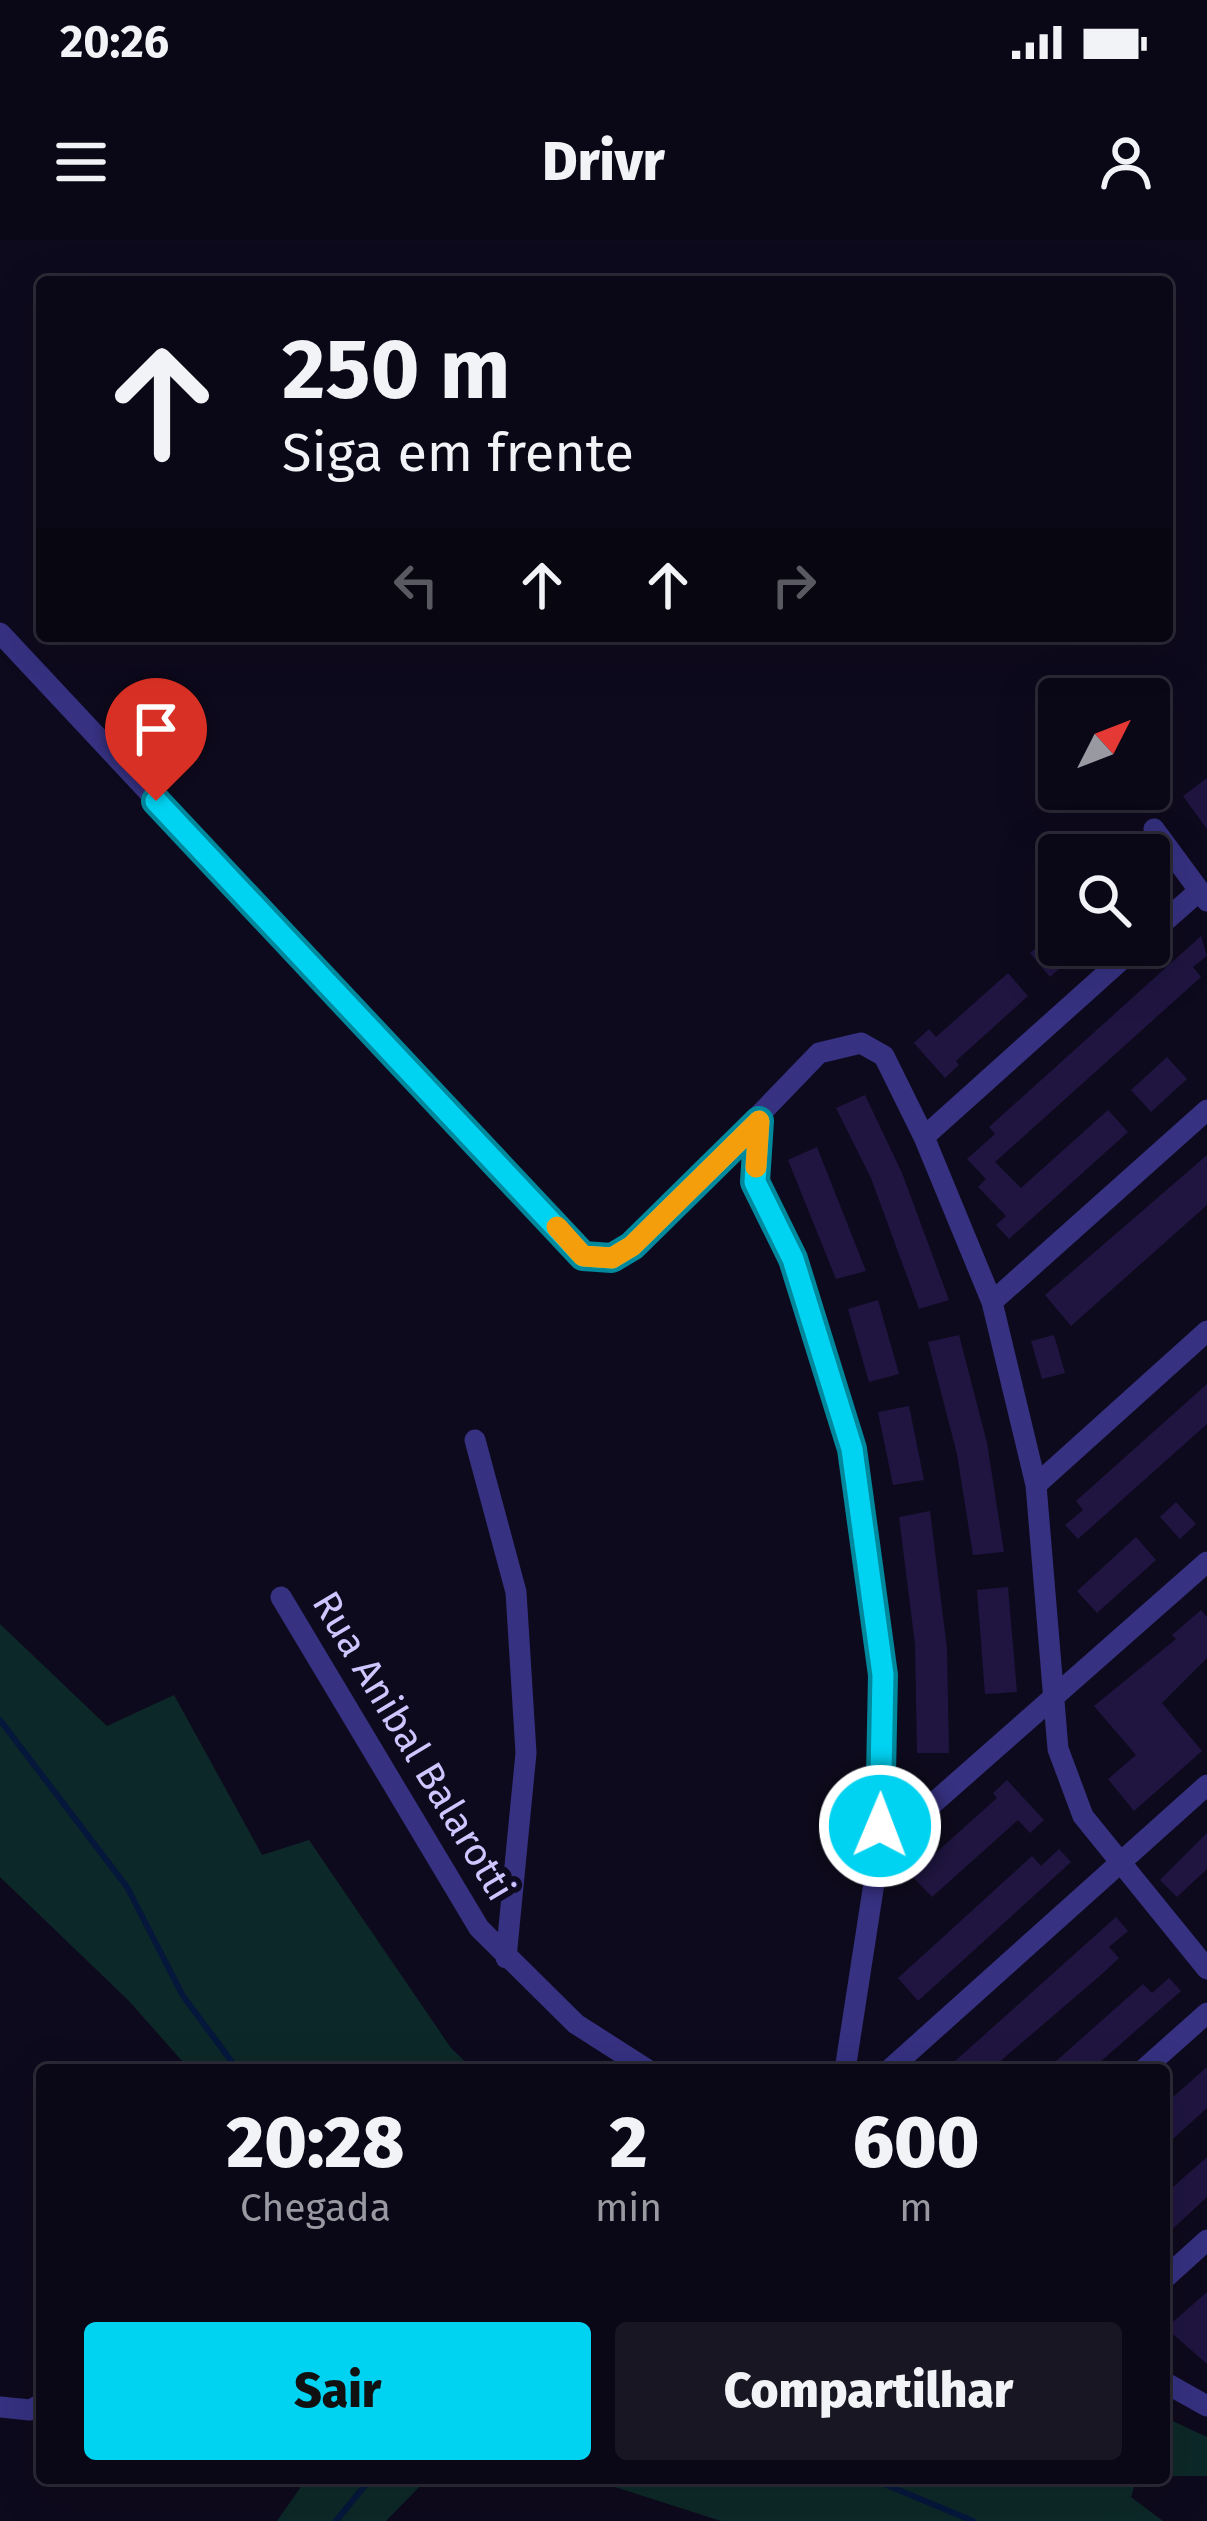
<!DOCTYPE html>
<html lang="pt">
<head>
<meta charset="utf-8">
<style>
  body { margin:0; font-family:"Fira Sans",sans-serif; background:#181623; color:#f1f3f6; height:100vh; display:flex; flex-direction:column; font-size:45px; white-space:nowrap }
  * { box-sizing:border-box; margin:0 }
  p { font-size:39px; color:#999aa1 }
  .icon { flex:none; width:66px; height:66px; fill:none; stroke:currentColor; stroke-width:2; stroke-linecap:round; stroke-linejoin:round }
  .map { position:relative; flex:1; overflow:hidden }
  .details { position:absolute; left:36px; top:1824px; width:1134px; height:420px; display:flex; flex-direction:column; background:#0a0816; border-radius:12px; box-shadow:0 12px 48px #0002,0 0 0 3px #2a2935 }
  .details>* { flex:none }
  .hud { position:absolute; left:36px; top:36px; width:1137px; height:366px; border-radius:12px; box-shadow:0 12px 48px #0002,0 0 0 3px #2a2935; background:#0a0816; color:#f1f3f6; overflow:hidden }
  .needle { width:78px; rotate:48deg }
  .fabs { position:absolute; left:1038px; top:438px; display:grid; gap:24px }
  .fabs a { display:grid; place-items:center; width:132px; height:132px; border-radius:12px; background:#0a0816; box-shadow:0 12px 48px #0002,0 0 0 3px #2a2935; font-size:60px }
  .pin { position:absolute; display:grid; place-items:center; width:102px; height:102px; color:#fff; margin:-123px -51px; border-radius:50% 50% 50% 0; rotate:-45deg; box-shadow:0 0 12px #0007 }
  .pin .icon { rotate:45deg }
  .me { position:absolute; width:132px; margin:-66px; rotate:1deg; stroke-linejoin:round; filter:drop-shadow(0 0 9px #0008) }
  .turn { display:flex; align-items:center; gap:42px; height:252px; padding:0 48px; font-size:54px }
  .turn .icon { width:156px; height:156px; stroke-width:2.5 }
  .turn b { display:block; font-size:84px; line-height:102px }
  .lanes { display:flex; align-items:center; height:114px; padding:0 48px; background:#0003; justify-content:center; gap:60px; direction:ltr }
  .lanes .off { opacity:.35 }
  .eta { display:flex; justify-content:space-evenly; align-items:center; height:204px; text-align:center }
  .eta b { font-size:72px; font-weight:800; line-height:84px }
  .primary-button { display:flex; gap:24px; margin-top:auto; padding:24px 48px }
  .primary-button a { flex:1; height:138px; border-radius:12px; background:#00d2f1; color:#111; font-size:48px; font-weight:800; line-height:138px; text-align:center }
  .primary-button a+a { background:#181623; color:#f1f3f6 }
  .status { display:flex; justify-content:space-between; align-items:center; height:84px; padding:0 60px; background:#0a0816; direction:ltr }
  .status svg { height:33px; fill:currentColor }
  header { display:flex; justify-content:space-between; align-items:center; height:156px; padding:0 48px; background:#0a0816; font-size:54px; font-weight:800 }
  .map>svg:first-child { display:block }
  .green { fill:#0d2828 }
  .lines { fill:none; stroke-linecap:round; stroke-linejoin:round }
  .stream { stroke:#05173b; stroke-width:6 }
  .building { fill:#1f1540 }
  .minor { stroke:#363180; stroke-width:21 }
  .route-casing { stroke:#00889d; stroke-width:30 }
  .route { stroke:#00d2f1; stroke-width:21 }
  .slow { stroke:#f59e0b; stroke-width:21 }
  .labels { text-anchor:middle; dominant-baseline:central; stroke-width:12; stroke-linejoin:round; paint-order:stroke }
  .street-label { font-size:39px; fill:#cec6ff; stroke:#0e0a1d }
</style>
</head>
<body>
<div class="status"><b>20:26</b><svg viewBox="0 0 49 12"><path d="M0 12V9h3v3zM5 12V6h3v6zM10 12V3h3v9zM15 12V0h3v12zM26 1h20v11H26zM47 4h2v5h-2z"/></svg></div>
<header><svg class="icon" aria-label="menu" viewBox="0 0 24 24"><path d="M4 6h16M4 12h16M4 18h16"/></svg>Drivr<svg class="icon" aria-label="person" viewBox="0 0 24 24"><circle cx="12" cy="8" r="4"/><path d="M4 21q1-7 8-7t8 7"/></svg></header>
<div class="map">
<svg width="1207" height="2281" viewBox="0 0 1207 2281">
  <rect width="100%" height="100%" fill="#0e0a1d"/>
  <path class="green" d="M0 1384 107 1486 174 1455 262 1615 309 1600 451 1808 474 1830H190L129 1761 0 1637Z
    M1164 2177 1207 2197V2236H1164Z
    M307 2238H428L386 2281H277Z
    M587 2238H1137L1131 2257 1163 2281H721Z"/>
  <g class="lines">
    <path class="stream" d="M0 1480 127 1647 183 1756 238 1830
      M870 2238 973 2281
      M336 2281 371 2238"/>
  </g>
  <path class="building" d="M1207 538V589L1183 556Z
    M1059 689V705H1086L1050 737 1030 713Z
    M1201 696 1207 716 1193 727 1201 737 995 922 1021 948 1108 870 1128 892 1009 999 996 985 1006 976 978 947 986 939 967 919 995 894 989 887Z
    M1008 733 1028 756 956 821 959 825 945 838 914 803 929 789 936 797Z
    M1167 817 1187 839 1151 872 1131 850Z
    M865 855 902 933 949 1060 919 1069 871 938 836 868Z
    M817 907 866 1031 836 1039 788 920Z
    M1207 915V965L1071 1086 1045 1055Z
    M878 1060 899 1134 869 1142 848 1069Z
    M959 1095 987 1203 1004 1312 973 1315 957 1214 928 1102Z
    M1054 1095 1065 1133 1042 1139 1031 1101Z
    M1207 1144V1184L1078 1299 1065 1285 1083 1270 1076 1261Z
    M909 1166 924 1240 893 1245 878 1172Z
    M1176 1262 1196 1284 1180 1299 1160 1277Z
    M930 1271 947 1409 949 1513H917L915 1404 899 1277Z
    M1136 1297 1156 1320 1097 1373 1077 1351Z
    M1008 1347 1017 1452 985 1454 977 1350Z
    M1201 1370 1207 1377V1418L1162 1463 1202 1511 1134 1571 1108 1539 1136 1515 1094 1466 1176 1399 1172 1395Z
    M1007 1540 1044 1580 1030 1593 1018 1580 932 1657 911 1635 997 1558 993 1553Z
    M1207 1593V1629L1177 1657 1160 1640Z
    M1059 1609 1071 1622 918 1761 898 1738 1032 1616 1041 1626Z
    M1116 1677 1128 1691 1109 1707 1119 1718 1102 1734 990 1830H945Z
    M1169 1738 1181 1751 1091 1830H1046L1143 1744 1152 1753Z
    M1207 1827V1868L1164 1907V1865Z
    M1207 1917V1957L1164 1997V1955Z
    M1207 2052V2124L1166 2088Z"/>
  <g class="lines">
    <path class="minor" d="M0 393 583 1016 612 1018 633 1006 819 813 861 803 884 816 924 897 992 1062 1036 1245 1058 1509 1083 1576 1207 1729
      M1154 589 1207 661
      M1149 695 1199 651
      M759 881 755 942 793 1019 852 1209 883 1435 879 1611 845 1830
      M924 897 1138 705
      M992 1062 1207 870
      M475 1200 516 1352 526 1513 506 1718
      M1036 1245 1207 1091
      M281 1357 479 1688 576 1784 648 1830
      M879 1611 1207 1322
      M889 1830 1207 1545
      M1143 1830 1207 1773
      M1164 2039 1207 2000
      M1164 2142 1207 2166
      M0 2167 30 2170 42 2164"/>
  </g>
  <g class="lines">
    <g class="route-casing">
      <path id="route" d="M156 561 583 1016 612 1018 632 1006 759 881 755 942 793 1019 852 1209 883 1435 880 1586"/>
    </g>
    <use href="#route" class="route"/>
    <path class="slow" d="M557 987 583 1016 612 1018 632 1006 759 881 756 927"/>
  </g>
  <g class="labels">
    <g class="street-label">
      <text transform="translate(413 1506) rotate(59)">Rua Anibal Balarotti</text>
    </g>
  </g>
</svg>
<div class="fabs">
<a><svg class="needle" viewBox="-14 -14 28 28"><path d="M0-13l5 13h-10z" fill="#e53935"/><path d="M0 13l5-13h-10z" fill="#999aa1"/></svg></a>
<a><svg class="icon" aria-label="search" viewBox="0 0 24 24"><circle cx="10" cy="10" r="6"/><path d="M15 15l6 6"/></svg></a>
</div>
<div class="pin" style="left:156px;top:561px;background:#d93025"><svg class="icon" aria-label="arrive" viewBox="0 0 24 24"><path d="M6 21V4h12l-3 4 3 4H6"/></svg></div>
<svg class="me" style="left:880px;top:1586px" viewBox="-20 -20 40 40"><circle r="17" fill="#00d2f1" stroke="#fff" stroke-width="3"/><path d="M0-11L8 9 0 5-8 9z" fill="#fff"/></svg>
<div class="hud">
<div class="turn"><svg class="icon" aria-label="ahead" viewBox="0 0 24 24"><path d="M12 20V5M6 11l6-6 6 6"/></svg><div><b>250 m</b>Siga em frente</div></div>
<div class="lanes"><svg class="icon off" aria-label="left" viewBox="0 0 24 24"><path d="M17 20v-9H6M10 6l-5 5 5 5"/></svg><svg class="icon" aria-label="ahead" viewBox="0 0 24 24"><path d="M12 20V5M6 11l6-6 6 6"/></svg><svg class="icon" aria-label="ahead" viewBox="0 0 24 24"><path d="M12 20V5M6 11l6-6 6 6"/></svg><svg class="icon off" aria-label="right" viewBox="0 0 24 24"><path d="M7 20v-9h11M14 6l5 5-5 5"/></svg></div>
</div>
<section class="details">
<div class="eta">
<div><b>20:28</b><p>Chegada</p></div>
<div><b>2</b><p>min</p></div>
<div><b>600</b><p>m</p></div>
</div>
<div class="primary-button"><a>Sair</a><a>Compartilhar</a></div>
</section>
</div>
</body>
</html>
